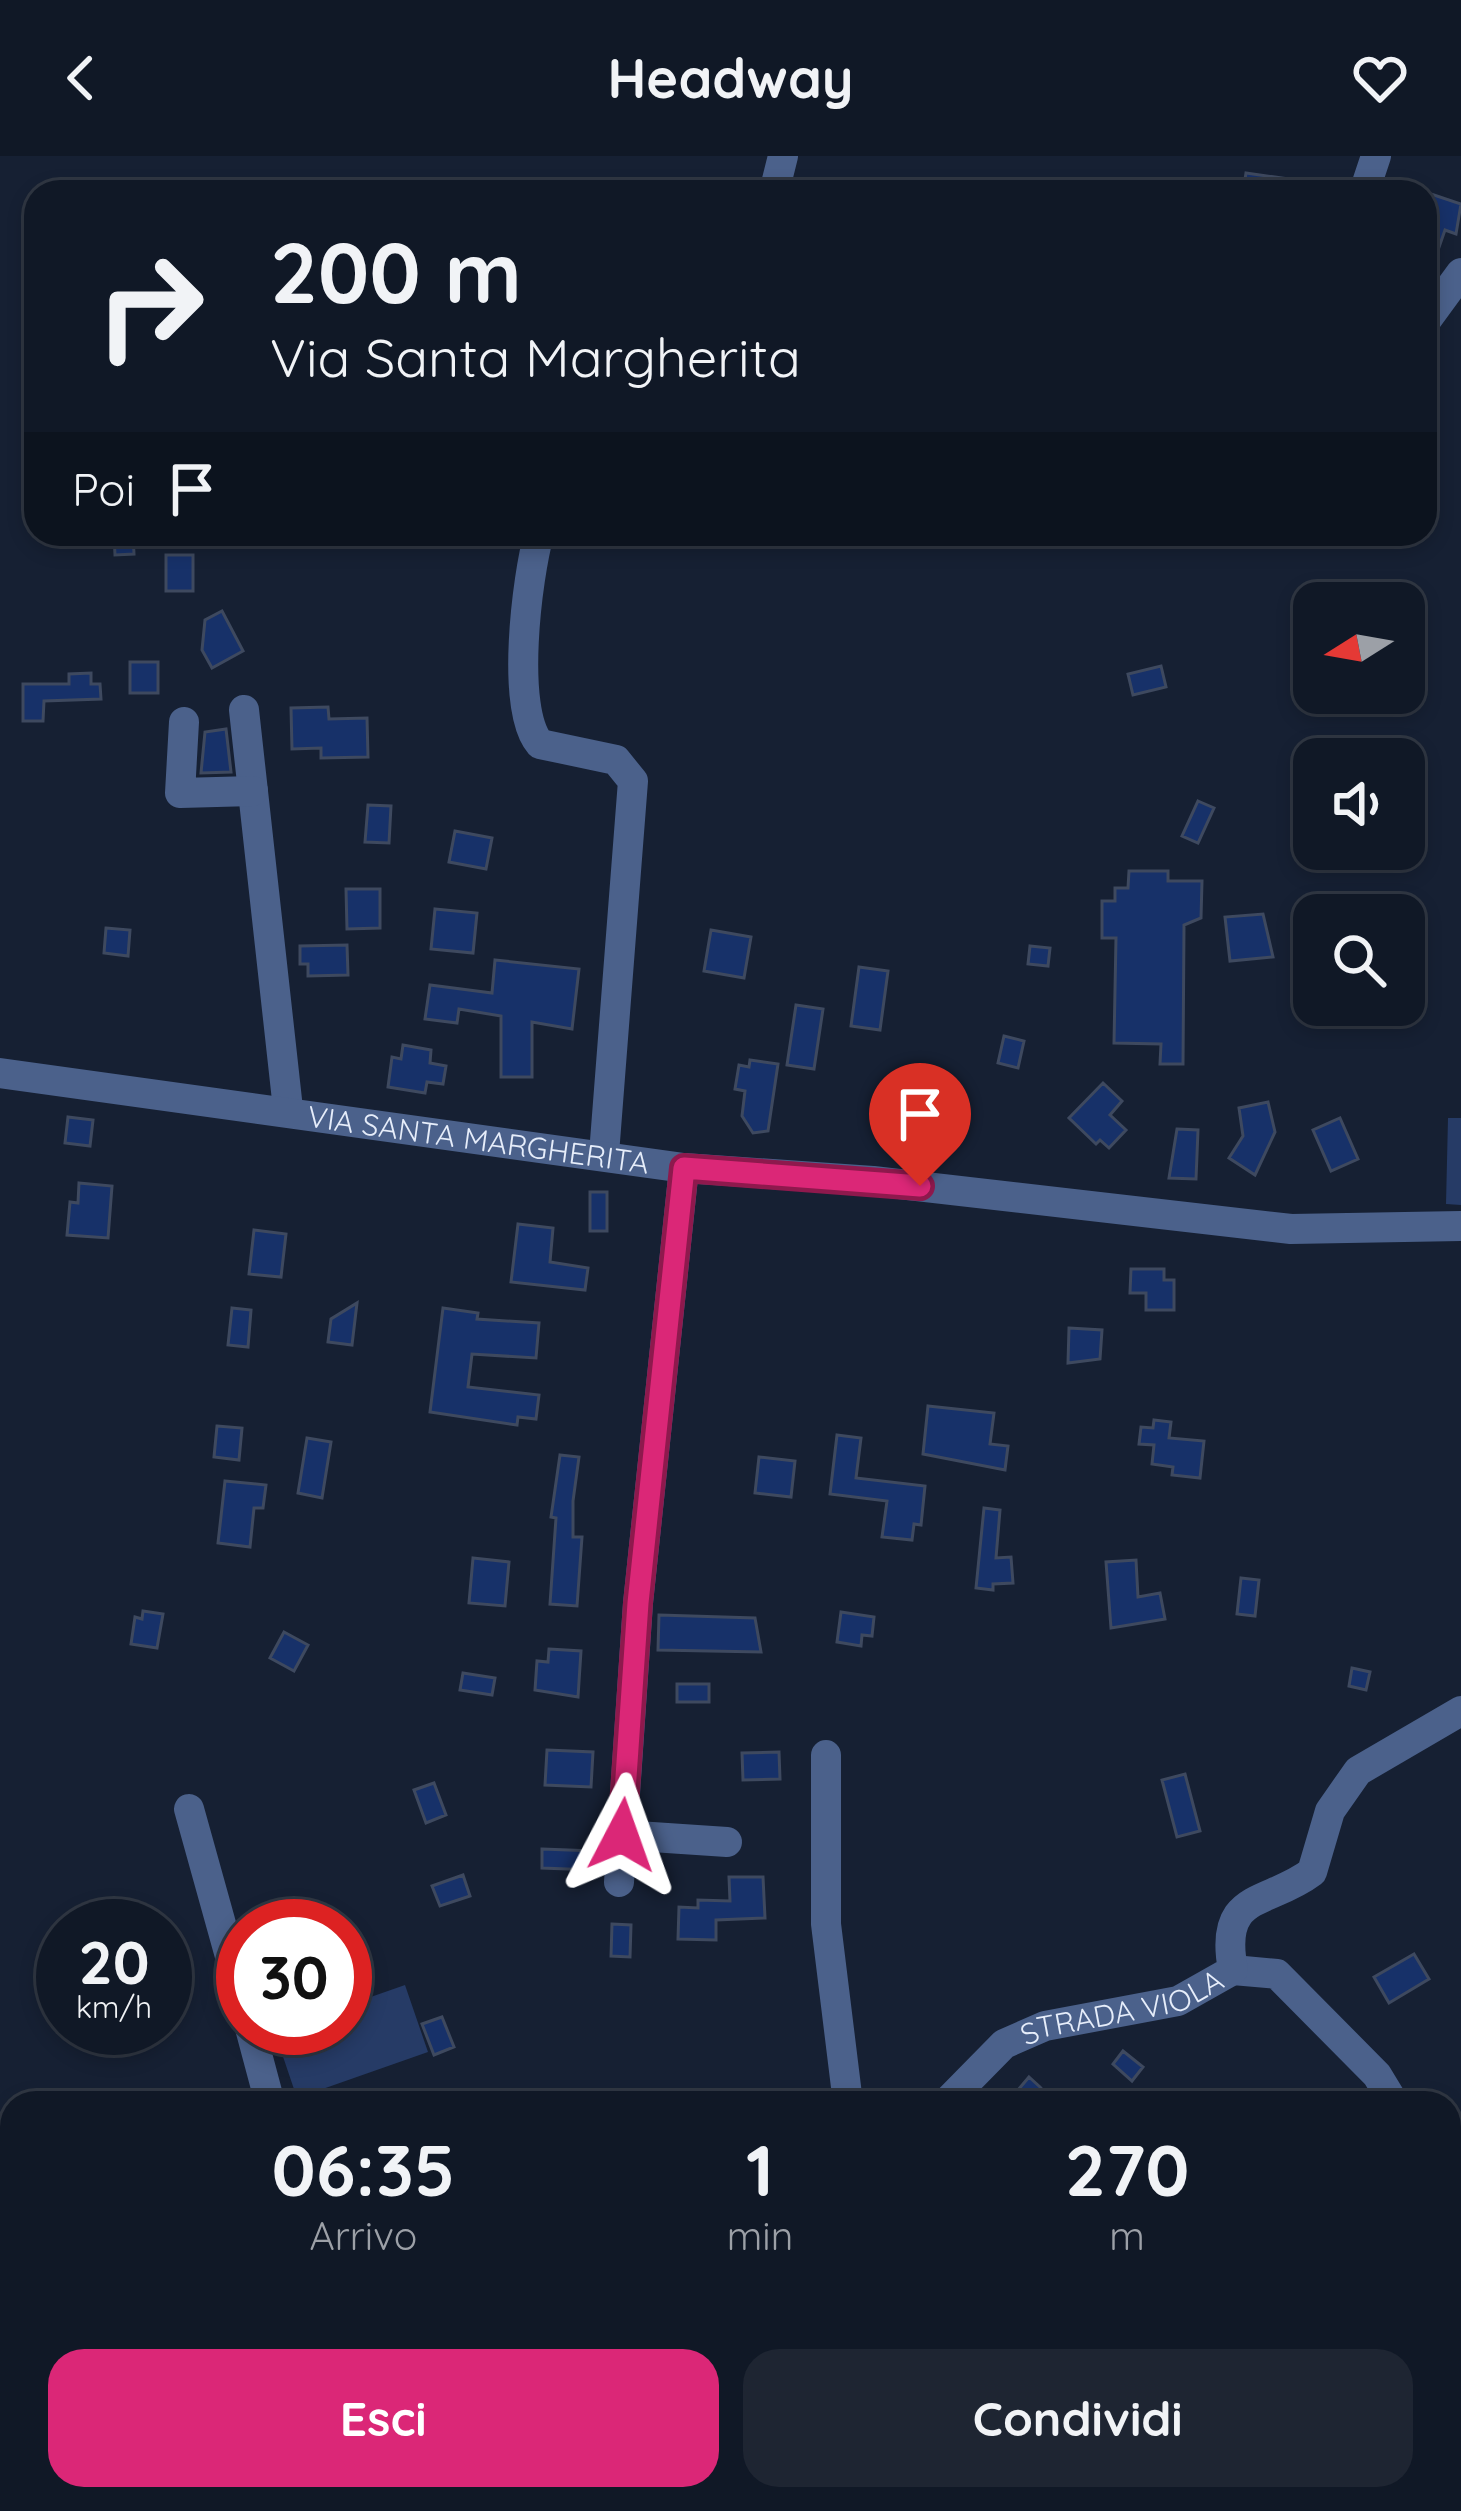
<!DOCTYPE html>
<html lang="it">
<head>
<meta charset="utf-8">
<style>
  body { margin:0; font-family:Quicksand,sans-serif; background:#1e2532; color:#f1f3f6; height:100vh; display:flex; flex-direction:column; font-size:45px; white-space:nowrap }
  * { box-sizing:border-box; margin:0 }
  p { font-size:39px; color:#9ca0a7 }
  .icon { flex:none; width:66px; height:66px; fill:none; stroke:currentColor; stroke-width:2; stroke-linecap:round; stroke-linejoin:round }
  .map { position:relative; flex:1; overflow:hidden }
  .side { position:absolute; left:0px; top:1935px; width:1461px; height:420px; display:flex; flex-direction:column; background:#101826; border-radius:36px 36px 0 0; box-shadow:0 6px 18px #0003,0 0 0 3px #303743 }
  .side>* { flex:none }
  .top-card { position:absolute; left:24px; top:24px; width:1413px; height:366px; border-radius:36px; box-shadow:0 6px 18px #0003,0 0 0 3px #303743; background:#101826; color:#f1f3f6; overflow:hidden }
  .needle { width:78px; rotate:259deg }
  .tools { position:absolute; left:1293px; top:426px; display:grid; gap:24px }
  .tools a { display:grid; place-items:center; width:132px; height:132px; border-radius:24px; background:#101826; box-shadow:0 6px 18px #0003,0 0 0 3px #303743; font-size:60px }
  .speed { position:absolute; left:36px; top:1743px; display:flex; gap:24px; font-size:60px; font-weight:700; text-align:center }
  .speed>* { display:grid; place-content:center; width:156px; height:156px; border-radius:50%; background:#101826; box-shadow:0 6px 18px #0003,0 0 0 3px #303743; line-height:1 }
  .speed small { font-size:30px; font-weight:400 }
  .speed .limit { border:18px solid #d22; background:#fff; color:#111 }
  .pin { position:absolute; display:grid; place-items:center; width:102px; height:102px; color:#fff; margin:-123px -51px; border-radius:50% 50% 50% 0; rotate:-45deg; box-shadow:0 0 12px #0007 }
  .pin .icon { rotate:45deg }
  .me { position:absolute; width:132px; margin:-66px; rotate:4deg; stroke-linejoin:round; filter:drop-shadow(0 0 9px #0008) }
  .turn { display:flex; align-items:center; gap:42px; height:252px; padding:0 48px; font-size:54px }
  .turn .icon { width:156px; height:156px; stroke-width:2.5 }
  .turn b { display:block; font-size:84px; line-height:102px }
  .then { display:flex; align-items:center; height:114px; padding:0 48px; background:#0003; gap:24px; font-size:45px }
  .eta { display:flex; justify-content:space-evenly; align-items:center; height:204px; text-align:center }
  .eta b { font-size:72px; font-weight:800; line-height:84px }
  .cta { display:flex; gap:24px; margin-top:auto; padding:24px 48px }
  .cta a { flex:1; height:138px; border-radius:36px; background:#db2777; color:#fff; font-size:48px; font-weight:800; line-height:138px; text-align:center }
  .cta a+a { background:#1e2532; color:#f1f3f6 }
  header { display:flex; justify-content:space-between; align-items:center; height:156px; padding:0 48px; background:#101826; font-size:54px; font-weight:800 }
  .map>svg:first-child { display:block }
  .green { fill:#263b66 }
  .building { fill:#173169; stroke:#3e495f; stroke-width:3 }
  .lines { fill:none; stroke-linecap:round; stroke-linejoin:round }
  .minor { stroke:#4b618b; stroke-width:30 }
  .route-casing { stroke:#8e194d; stroke-width:30 }
  .route { stroke:#db2777; stroke-width:21 }
  .labels { text-anchor:middle; dominant-baseline:central; stroke-width:9; stroke-linejoin:round; paint-order:stroke }
  .street-label { font-size:30px; fill:#e6edfa; stroke:#060a12 }
</style>
</head>
<body>
<header><svg class="icon" aria-label="back" viewBox="0 0 24 24"><path d="M15 5l-7 7 7 7"/></svg>Headway<svg class="icon" aria-label="heart" viewBox="0 0 24 24"><path d="M12 20l-8-8c-3-5 5-10 8-4 3-6 11-1 8 4z"/></svg></header>
<div class="map">
<svg width="1461" height="2355" viewBox="0 0 1461 2355">
  <rect width="100%" height="100%" fill="#162033"/>
  <path class="green" d="M1448 962H1461V1049L1446 1048Z
    M405 1829 428 1896 297 1942 274 1874 345 1872V1850Z"/>
  <path class="building" d="M1246 17 1303 25 1302 36H1243Z
    M1425 36 1461 48 1456 78 1445 74 1428 123Z
    M114 378H133L134 398 115 399Z
    M166 399H193V435H166Z
    M222 455 243 495 212 512 202 494 205 464Z
    M130 506H158V537H130Z
    M1161 510 1166 531 1133 539 1128 518Z
    M91 517V528H100L101 543 44 545 43 565H23V528H69V518Z
    M328 551 329 563 367 562 368 601 321 602V592L292 593 291 552Z
    M226 573 231 616 201 617 205 576Z
    M1198 645 1214 652 1198 687 1182 680Z
    M368 649 391 650 389 687 365 686Z
    M455 675 492 682 486 713 449 706Z
    M1129 715H1168V725H1202L1201 762 1184 769 1183 908H1160L1161 888 1114 887 1116 782H1102V745H1115V732H1128Z
    M346 733H380V772L347 773Z
    M435 753 477 757 473 797 431 793Z
    M1263 758 1273 801 1230 805 1225 761Z
    M106 772 130 774 128 800 104 797Z
    M711 774 751 781 744 822 704 815Z
    M347 789 348 819 308 820V808H300V790Z
    M1030 790 1050 792 1048 810 1028 808Z
    M495 804 579 813 572 873 532 866V921H501V860L459 853 457 867 425 863 430 829 492 837Z
    M859 811 888 815 880 874 851 870Z
    M796 849 823 853 814 913 787 909Z
    M1004 880 1024 885 1018 912 998 907Z
    M403 889 431 894 430 907 446 910 443 928 427 926 425 937 388 931 392 901 401 903Z
    M750 904 778 908 768 975 753 977 742 960 745 935 735 933 739 909 749 911Z
    M1103 927 1122 945 1110 959 1126 974 1109 992 1100 984 1096 988 1069 962Z
    M1268 946 1275 976 1255 1019 1229 1002 1243 980 1239 952Z
    M68 961 93 964 90 990 65 987Z
    M1340 962 1358 1003 1331 1015 1313 974Z
    M1177 973 1198 974 1196 1023 1169 1022Z
    M79 1027 112 1030 108 1082 67 1079 70 1046 78 1047Z
    M590 1036H607V1075H590Z
    M518 1068 553 1072 550 1106 588 1112 585 1134 511 1126Z
    M254 1074 286 1078 281 1121 249 1118Z
    M1131 1113H1164V1124H1174V1154H1146V1137H1130Z
    M357 1147 352 1189 328 1186 331 1163Z
    M232 1152 251 1154 248 1191 228 1189Z
    M443 1152 478 1157 477 1163 539 1167 536 1202 472 1198 468 1231 539 1239 536 1263 518 1261 517 1269 430 1256Z
    M1069 1172 1102 1174 1100 1203 1068 1207Z
    M928 1250 994 1257 990 1288 1008 1290 1005 1314 923 1298Z
    M1154 1264 1171 1266 1169 1282 1204 1285 1200 1322 1172 1319 1173 1311 1152 1308 1154 1289 1139 1288 1141 1271 1153 1272Z
    M217 1270 242 1272 239 1304 214 1301Z
    M837 1279 861 1282 856 1322 925 1330 921 1369 914 1368 912 1384 882 1381 887 1345 830 1338Z
    M307 1282 331 1286 322 1342 298 1337Z
    M560 1299 579 1301 573 1345V1381H582L577 1450 550 1448 556 1362 551 1361Z
    M759 1301 795 1305 791 1341 755 1337Z
    M225 1325 266 1329 263 1352H254L250 1391 218 1387Z
    M984 1352 1000 1354 996 1402 1011 1401 1013 1427 993 1428V1434L976 1432Z
    M473 1402 509 1406 505 1450 469 1447Z
    M1136 1404 1138 1441 1160 1437 1165 1463 1111 1472 1106 1406Z
    M1241 1422 1259 1424 1255 1460 1237 1458Z
    M143 1455 163 1458 157 1492 131 1488 135 1461 142 1463Z
    M841 1456 874 1461 872 1480 862 1479 861 1490 837 1486Z
    M659 1459 755 1462 761 1496 658 1494Z
    M284 1476 308 1489 294 1515 270 1502Z
    M549 1493 581 1495 578 1541 535 1534 537 1505 548 1506Z
    M1352 1512 1370 1516 1366 1534 1349 1530Z
    M463 1517 495 1522 492 1539 460 1534Z
    M677 1528H709V1546H677Z
    M547 1594 593 1596 591 1631 545 1629Z
    M779 1596 780 1623 743 1624 742 1597Z
    M1185 1618 1200 1675 1177 1681 1162 1624Z
    M434 1627 446 1659 426 1667 414 1634Z
    M542 1693 594 1695 593 1714 542 1712Z
    M463 1719 470 1740 440 1750 432 1730Z
    M729 1721H763L765 1762 716 1764V1784L678 1783 679 1751 698 1752V1744L730 1745Z
    M612 1768 631 1769 630 1801 611 1800Z
    M1414 1798 1429 1823 1389 1847 1374 1821Z
    M442 1861 454 1891 434 1899 422 1868Z
    M1123 1895 1143 1911 1132 1925 1113 1908Z
    M1029 1921 1040 1931 1054 1947H1007Z"/>
  <g class="lines">
    <g class="minor">
      <path d="M774 36 783 0"/>
      <path d="M1364 36 1376 0"/>
      <path d="M1425 166 1461 117"/>
      <path d="M539 378C527 421 510 554 540 588L616 604 633 625 604 998"/>
      <path d="M244 554 288 953"/>
      <path d="M184 566 180 637 253 635"/>
      <path id="s1" d="M0 917 684 1012 873 1025 1291 1073 1461 1070"/>
      <path d="M826 1599V1768L848 1947"/>
      <path d="M189 1653 243 1847"/>
      <path d="M622 1679 727 1686"/>
      <path d="M619 1726 638 1447 684 1012"/>
      <path d="M1233 1814 1277 1818 1377 1919 1394 1947"/>
      <path d="M250 1872 270 1947"/>
      <path id="s2" d="M946 1947 1004 1888 1045 1870 1178 1845 1233 1814C1218 1735 1267 1750 1312 1716L1330 1655 1358 1615 1461 1555"/>
      <path d="M1449 2115 1461 2142"/>
      <path d="M404 2343 410 2355"/>
      <path d="M446 2355 484 2343"/>
    </g>
  </g>
  <g class="lines">
    <g class="route-casing">
      <path id="route" d="M622 1679 638 1447 684 1012 920 1030"/>
    </g>
    <use href="#route" class="route"/>
  </g>
  <g class="labels">
    <g class="street-label">
      <text stroke="none"><textPath href="#s1" startOffset="483">VIA SANTA MARGHERITA</textPath></text>
      <text stroke="none"><textPath href="#s2" startOffset="207">STRADA VIOLA</textPath></text>
    </g>
  </g>
</svg>
<div class="tools">
<a><svg class="needle" viewBox="-14 -14 28 28"><path d="M0-13l5 13h-10z" fill="#e53935"/><path d="M0 13l5-13h-10z" fill="#9ca0a7"/></svg></a>
<a><svg class="icon" aria-label="sound" viewBox="0 0 24 24"><path d="M4 9h4l5-4v14l-5-4H4zM17 9q2 3 0 6"/></svg></a>
<a><svg class="icon" aria-label="search" viewBox="0 0 24 24"><circle cx="10" cy="10" r="6"/><path d="M15 15l6 6"/></svg></a>
</div>
<div class="speed"><div>20<small>km/h</small></div><div class="limit">30</div></div>
<div class="pin" style="left:920px;top:1030px;background:#d93025"><svg class="icon" aria-label="arrive" viewBox="0 0 24 24"><path d="M6 21V4h12l-3 4 3 4H6"/></svg></div>
<svg class="me" style="left:622px;top:1679px" viewBox="-20 -20 40 40"><path d="M0-17L14 15 0 8-14 15z" fill="#db2777" stroke="#fff" stroke-width="4"/></svg>
<div class="top-card">
<div class="turn"><svg class="icon" aria-label="right" viewBox="0 0 24 24"><path d="M7 20v-9h11M14 6l5 5-5 5"/></svg><div><b>200 m</b>Via Santa Margherita</div></div>
<div class="then">Poi<svg class="icon" aria-label="arrive" viewBox="0 0 24 24"><path d="M6 21V4h12l-3 4 3 4H6"/></svg></div>
</div>
<section class="side">
<div class="eta">
<div><b>06:35</b><p>Arrivo</p></div>
<div><b>1</b><p>min</p></div>
<div><b>270</b><p>m</p></div>
</div>
<div class="cta"><a>Esci</a><a>Condividi</a></div>
</section>
</div>
</body>
</html>
